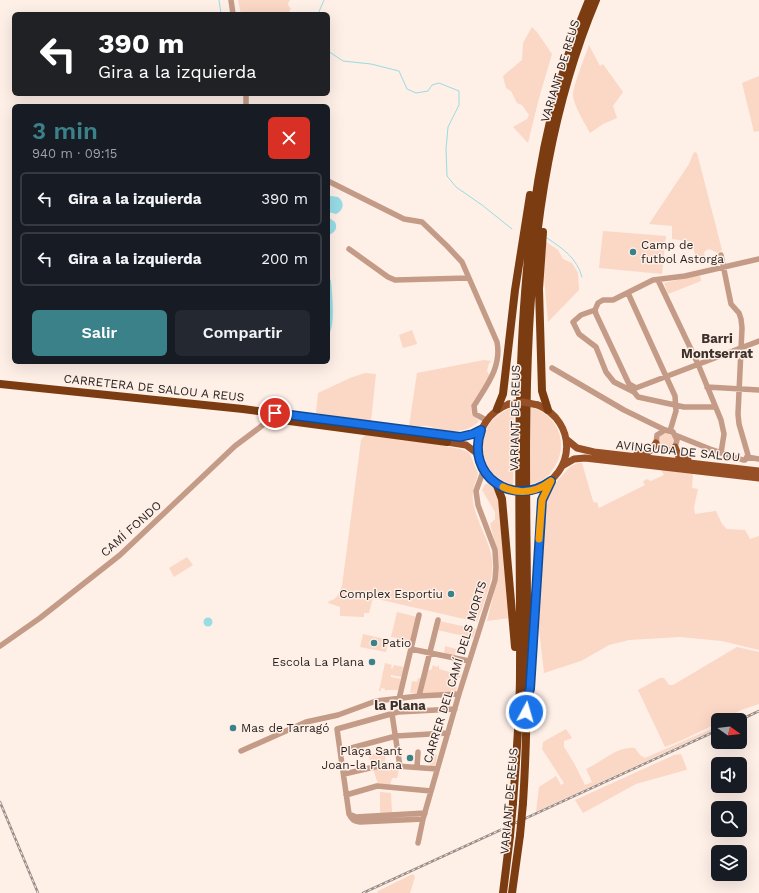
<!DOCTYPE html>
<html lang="es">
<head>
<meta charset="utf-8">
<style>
  body { margin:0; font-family:"Work Sans",sans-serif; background:#242831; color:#f1f3f6; height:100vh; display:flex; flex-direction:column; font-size:15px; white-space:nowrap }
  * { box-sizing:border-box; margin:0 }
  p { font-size:13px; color:#9ea1a6 }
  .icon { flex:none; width:22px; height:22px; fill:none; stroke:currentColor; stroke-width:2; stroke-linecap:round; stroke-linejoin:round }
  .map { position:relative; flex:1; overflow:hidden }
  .side { position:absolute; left:12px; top:104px; width:318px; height:260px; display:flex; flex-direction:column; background:#171b24; border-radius:6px; box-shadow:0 4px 16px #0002 }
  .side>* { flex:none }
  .top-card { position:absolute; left:12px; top:12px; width:318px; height:84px; border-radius:6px; box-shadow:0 4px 16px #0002; background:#202124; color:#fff; overflow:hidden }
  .needle { width:26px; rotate:105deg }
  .tools { position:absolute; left:711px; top:713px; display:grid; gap:8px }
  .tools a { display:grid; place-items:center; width:36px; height:36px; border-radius:6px; background:#171b24; box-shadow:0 4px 16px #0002; font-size:20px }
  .pin { position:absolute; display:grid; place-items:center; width:34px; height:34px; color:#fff; margin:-17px; border:2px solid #fff; border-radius:50%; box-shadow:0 1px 4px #0007 }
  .me { position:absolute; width:44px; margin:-22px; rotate:6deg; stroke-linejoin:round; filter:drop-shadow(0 0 3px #0008) }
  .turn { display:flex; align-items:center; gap:14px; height:84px; padding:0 20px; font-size:18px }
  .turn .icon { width:52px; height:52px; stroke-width:2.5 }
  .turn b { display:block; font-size:28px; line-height:34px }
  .round { display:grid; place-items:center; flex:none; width:42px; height:42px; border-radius:6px; background:#242831 }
  .head { display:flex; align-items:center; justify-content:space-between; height:68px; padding:0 20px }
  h1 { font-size:24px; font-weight:600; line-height:30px; color:#3a818a }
  .button { display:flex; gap:8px; margin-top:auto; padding:8px 20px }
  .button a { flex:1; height:46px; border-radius:6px; background:#3a818a; color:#fff; font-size:16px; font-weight:600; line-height:46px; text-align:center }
  .button a+a { background:#242831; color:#f1f3f6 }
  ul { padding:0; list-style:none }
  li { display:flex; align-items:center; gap:12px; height:54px; margin:0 8px 6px; padding:0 12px; border:2px solid #363941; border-radius:6px }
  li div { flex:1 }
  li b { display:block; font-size:15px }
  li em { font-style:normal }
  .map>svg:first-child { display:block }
  .green { fill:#fbd7c5 }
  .water { fill:#98dce6 }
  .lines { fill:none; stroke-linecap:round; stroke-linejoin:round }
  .stream { stroke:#98dce6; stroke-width:1 }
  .minor { stroke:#c49b86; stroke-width:5.5 }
  .major { stroke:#975026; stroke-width:7 }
  .highway { stroke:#7c3c12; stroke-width:8 }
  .rail-casing { stroke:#988d88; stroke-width:2.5 }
  .rail { stroke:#feefe7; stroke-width:1; stroke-dasharray:3; stroke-linecap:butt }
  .major-bridge { stroke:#975026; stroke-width:7 }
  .highway-bridge { stroke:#7c3c12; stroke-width:8 }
  .route-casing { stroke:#114b97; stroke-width:10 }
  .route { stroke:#1a73e8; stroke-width:7 }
  .slow { stroke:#f59e0b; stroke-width:7 }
  .poi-dot { fill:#3a818a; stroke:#feefe7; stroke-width:1.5 }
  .labels { text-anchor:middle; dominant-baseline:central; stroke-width:3; stroke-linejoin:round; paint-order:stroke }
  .street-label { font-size:12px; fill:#241e1c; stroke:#feefe7 }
  .poi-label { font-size:12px; fill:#241e1c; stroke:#feefe7; text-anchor:start }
  .neighbourhood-label { font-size:13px; font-weight:bold; fill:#3d322b; stroke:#feefe7 }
</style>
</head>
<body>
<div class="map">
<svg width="759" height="893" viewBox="0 0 759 893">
  <rect width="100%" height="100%" fill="#feefe7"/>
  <path class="green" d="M238 0H290L288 3 289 7 291 8 288 14H241Z
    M532 27 537 32 552 54 539 98 528 143 513 127 527 119 529 115 522 105 517 103 511 91 506 88 503 76 522 60 523 43Z
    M589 45 600 66 603 64 623 92 613 106 617 118 603 124 590 133C585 124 574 106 573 96 573 85 585 57 589 45Z
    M759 76V131L754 132 742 83Z
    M694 152 697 153 722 250 718 253 709 249 704 252 706 262 697 264 692 242 672 239V226L649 224 689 164Z
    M603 231 666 236 662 274 599 268Z
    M546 242 558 250 563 259 572 263 578 273 579 290 548 322 544 277Z
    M700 275 701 281 668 294 664 283Z
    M412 330 417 344 403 348 399 335Z
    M484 360 492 361 489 363 487 371 490 376 474 402 471 407 472 415 479 421C469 432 454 432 440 430 436 429 432 427 428 426 422 425 416 428 409 426L417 373Z
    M365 373 376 374 371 421 316 413 318 393 350 378Z
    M514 407 513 485C509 485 506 482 502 480 493 476 488 469 485 459 476 436 491 414 514 407Z
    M531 407C561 416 570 448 551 472 547 478 538 484 530 484Z
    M658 441a8 8 0 1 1 16 0a8 8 0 1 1-16 0Z
    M365 435 436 444C444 447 464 448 469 453 472 457 475 468 478 473 477 479 474 485 473 491 470 513 489 537 492 559 495 578 483 604 477 622L373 598 369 613H364V617L340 616V607L328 603 329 601C337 600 339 593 342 586L361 440Z
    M578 463H582L593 501 595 503 597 502 599 508 645 485 643 482 646 479 651 481 664 475 661 470 693 474 692 488 698 489 694 507 695 514 716 511 722 524 727 529 745 530 750 539 759 536V650L722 641 680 637 629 640 609 645 581 661 544 673 538 620 542 554 547 499 552 487 567 470 571 466Z
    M489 483 495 490 498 497 510 618 487 621 497 580 496 546 490 524 495 519V512L482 490 485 484Z
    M187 557 193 565 174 577 169 568Z
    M397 612 417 617 409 649 396 647 398 638 391 637Z
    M439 621 476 629 473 638 437 630Z
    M363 634 389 640 386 652 360 647Z
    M445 646 456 649 455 656 444 654Z
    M737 647 759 652V704L741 710 724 720H718V723L680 741 665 747 638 690 660 678H664L669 685H673Z
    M455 660H457L458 665 456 673 461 675 460 678 455 677 453 685 457 687 456 693 422 695 428 670H431L432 668 429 667 432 668 433 665 437 667 439 665V669L453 673Z
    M385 663 392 665 391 668 392 669 394 665 404 667 402 677 391 675V677L401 679 399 690H387L385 691V689L381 688V691H379Z
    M418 678 422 679 418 693H410L412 681 417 682Z
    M718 726V728L536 812 539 787 556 776 561 785 564 783 542 749 543 742 566 729 572 738 564 741V747L574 763 585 785 592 782 586 769C602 762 617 746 635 748L640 755 645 758Z
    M386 751 385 762 371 764 368 755Z
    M431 753 437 755 435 766H430Z
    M681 754 687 769 686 770 636 784 583 813 575 800 674 755Z
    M382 767 399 769 397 778H392L390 785 378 784 373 769Z
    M380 792 391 793 392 813H380Z
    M413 874 415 877 410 893H377L378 891Z"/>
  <path class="water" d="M331 196 338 197C345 202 344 210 336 214L328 212V198Z
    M328 217 335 222C338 228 335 233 328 235Z
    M328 278 331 280C332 292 336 328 328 335Z
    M203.5 622a4.5 4.5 0 1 1 9 0a4.5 4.5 0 1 1-9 0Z"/>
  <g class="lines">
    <path class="stream" d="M219 0 221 14
      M318 14 324 0
      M328 51 343 61 371 64 399 71 407 89 416 93 428 91 432 85 439 83 459 91V105L448 127 446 149 447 176 456 187 482 205 512 229
      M547 238C562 248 577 258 582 277"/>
    <path class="minor" d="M231 0 233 14
      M246 94V106
      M328 181 404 219 422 222 447 246 462 262 497 342C502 367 486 386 474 406L475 414 486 420
      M349 249 388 277 395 280 468 278
      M759 259 685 276 653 280 613 300H603L598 303 595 310 596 314 629 384 636 388 759 341
      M658 280 698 364 721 420 724 434 721 453
      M628 293 675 396 676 411 670 431
      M595 310 581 315 573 322 579 334 596 347 606 372 614 382 634 392 638 397 684 407H715
      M552 368 624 410 665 430 673 432 677 440 675 447 669 451 661 450 656 443 657 435 665 430
      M707 387 759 390
      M675 435 710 449 743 460H745L748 455 739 424 738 414 742 328 741 319 739 313 731 304 721 255
      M747 457 759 459
      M0 646 40 618 120 555 235 446 259 428 264 424 266 417
      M411 649 469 661
      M419 696 438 620
      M399 699 419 615
      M392 714 400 767
      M241 751 306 722 338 715 376 701 419 696 459 694
      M340 751 396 736 448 733
      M417 767 418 752
      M344 774 383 765 437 769
      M346 795 377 786 431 791
      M349 814 337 729 398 712 455 709
      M423 819 360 822C354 821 352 820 349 814L356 817 425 813
      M418 843 423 819 459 694 495 580 496 567 495 550 478 505 476 491 484 469"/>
    <path class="major" d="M509 404C468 420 467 474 509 490
      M448 436C461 437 470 436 481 429
      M566 439 577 448 594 452 759 471
      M447 442 466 445 478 454
      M675 447 679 457 688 460
      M637 454C647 454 651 452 656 443
      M562 466 574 459 585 458 759 478
      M536 489C576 473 577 422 538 405"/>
    <path class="highway" d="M543 232 539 289 542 391 548 410
      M0 384 243 409 448 436
      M497 409 503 394 515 290 530 195
      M282 420 447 442
      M496 483 502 499 515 647
      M532 653 542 501 551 481
      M513 803C516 760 520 716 520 673 521 531 514 390 529 249 538 164 555 79 589 0
      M523 803C533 646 521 488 529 330 535 217 552 105 596 0
      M503 893 510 836
      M512 893 520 835"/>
    <g class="rail-casing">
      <path id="rail" d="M740 720 759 711
        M0 802 38 893
        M363 893 718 730"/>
    </g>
    <use href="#rail" class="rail"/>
    <path class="major-bridge" d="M509 404 523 402 538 405
      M509 490 519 491
      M523 491 536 489"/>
    <path class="highway-bridge" d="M520 835 523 803
      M510 836 513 803"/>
  </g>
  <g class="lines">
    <g class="route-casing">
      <path id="route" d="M275 413 460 437 473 434 481 430C465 475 513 509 551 481L542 500 530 689 527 697 526 712"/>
    </g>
    <use href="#route" class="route"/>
    <path class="slow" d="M503 487C520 495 537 492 551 481L542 500 539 539"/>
  </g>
  <g class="poi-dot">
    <circle cx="633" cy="252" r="4"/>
    <circle cx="451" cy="594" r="4"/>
    <circle cx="374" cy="643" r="4"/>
    <circle cx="372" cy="662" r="4"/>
    <circle cx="233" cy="728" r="4"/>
    <circle cx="410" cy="758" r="4"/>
  </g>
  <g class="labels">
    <g class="street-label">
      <text transform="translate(560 71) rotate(-73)">VARIANT DE REUS</text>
      <text transform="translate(154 388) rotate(6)">CARRETERA DE SALOU A REUS</text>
      <text transform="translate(515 418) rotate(-89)">VARIANT DE REUS</text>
      <text transform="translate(678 451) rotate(6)">AVINGUDA DE SALOU</text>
      <text transform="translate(131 529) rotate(-42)">CAMÍ FONDO</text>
      <text transform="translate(455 672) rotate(-73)">CARRER DEL CAMÍ DELS MORTS</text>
      <text transform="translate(509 801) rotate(-85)">VARIANT DE REUS</text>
    </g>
    <g class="poi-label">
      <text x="641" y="245">Camp de<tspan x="641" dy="14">futbol Astorga</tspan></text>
      <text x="443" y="594" text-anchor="end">Complex Esportiu</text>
      <text x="382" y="643">Patio</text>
      <text x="364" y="662" text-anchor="end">Escola La Plana</text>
      <text x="241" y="728">Mas de Tarragó</text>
      <text x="402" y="751" text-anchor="end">Plaça Sant<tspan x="402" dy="14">Joan-la Plana</tspan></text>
    </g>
    <g class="neighbourhood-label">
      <text x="717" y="338">Barri<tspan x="717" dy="15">Montserrat</tspan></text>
      <text x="400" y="705">la Plana</text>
    </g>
  </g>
</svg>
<div class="tools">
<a><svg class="needle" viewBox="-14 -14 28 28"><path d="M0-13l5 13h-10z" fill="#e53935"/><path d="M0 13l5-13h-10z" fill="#9ea1a6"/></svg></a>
<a><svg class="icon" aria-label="sound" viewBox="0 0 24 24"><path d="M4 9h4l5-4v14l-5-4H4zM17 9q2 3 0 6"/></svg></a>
<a><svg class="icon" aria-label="search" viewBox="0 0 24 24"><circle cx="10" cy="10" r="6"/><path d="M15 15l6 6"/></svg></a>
<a><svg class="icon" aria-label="layers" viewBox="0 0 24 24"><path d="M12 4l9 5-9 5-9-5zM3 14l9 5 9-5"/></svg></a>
</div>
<div class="pin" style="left:275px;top:413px;background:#d93025"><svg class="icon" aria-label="arrive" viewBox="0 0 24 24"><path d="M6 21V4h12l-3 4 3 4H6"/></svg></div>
<svg class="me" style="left:526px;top:712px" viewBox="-20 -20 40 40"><circle r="17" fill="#1a73e8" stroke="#fff" stroke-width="3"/><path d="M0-11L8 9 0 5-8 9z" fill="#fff"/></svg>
<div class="top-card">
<div class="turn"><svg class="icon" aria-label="left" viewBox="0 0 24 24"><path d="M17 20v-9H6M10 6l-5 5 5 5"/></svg><div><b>390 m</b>Gira a la izquierda</div></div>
</div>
<section class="side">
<div class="head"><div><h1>3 min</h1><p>940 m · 09:15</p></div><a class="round" style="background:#d93025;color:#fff"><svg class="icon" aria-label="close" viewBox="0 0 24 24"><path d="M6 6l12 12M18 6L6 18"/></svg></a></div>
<ul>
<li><svg class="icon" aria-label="left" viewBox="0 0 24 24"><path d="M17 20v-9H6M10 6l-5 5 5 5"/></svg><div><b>Gira a la izquierda</b></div><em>390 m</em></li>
<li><svg class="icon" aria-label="left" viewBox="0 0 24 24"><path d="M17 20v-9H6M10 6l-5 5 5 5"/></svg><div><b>Gira a la izquierda</b></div><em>200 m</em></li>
</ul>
<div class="button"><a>Salir</a><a>Compartir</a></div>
</section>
</div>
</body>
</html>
